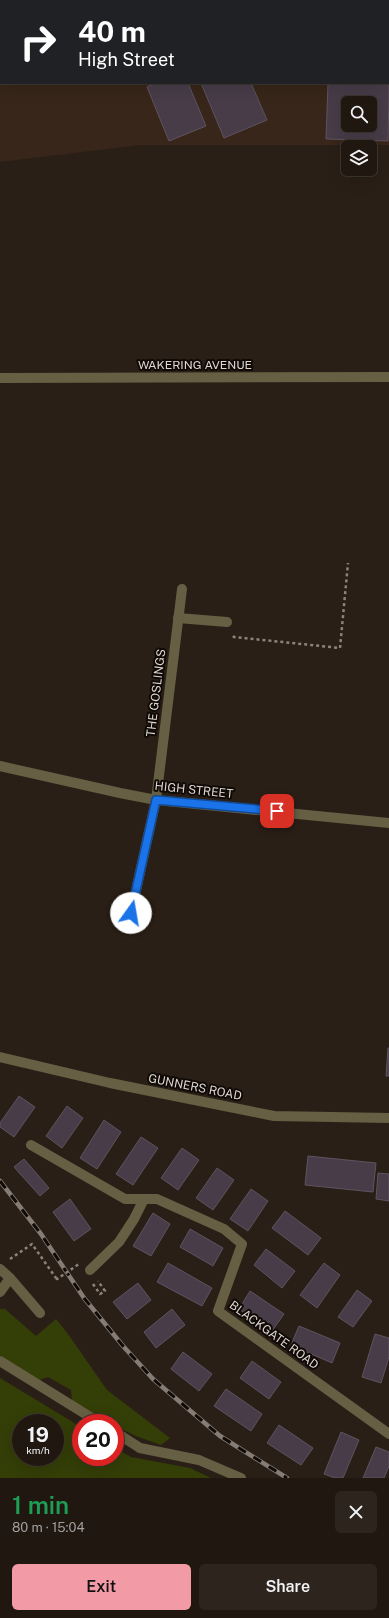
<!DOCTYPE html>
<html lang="en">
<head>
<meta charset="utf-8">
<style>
  body { margin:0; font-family:"Public Sans",sans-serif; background:#2d241e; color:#f1f3f6; height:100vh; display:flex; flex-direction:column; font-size:15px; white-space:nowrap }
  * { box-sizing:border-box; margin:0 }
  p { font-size:13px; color:#a29f9f }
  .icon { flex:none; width:22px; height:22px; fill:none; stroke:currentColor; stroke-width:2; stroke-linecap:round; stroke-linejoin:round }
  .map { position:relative; height:1478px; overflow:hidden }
  .side { display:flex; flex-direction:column; background:#201710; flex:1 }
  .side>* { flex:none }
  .top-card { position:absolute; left:0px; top:0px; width:389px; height:84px; box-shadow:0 4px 16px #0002,0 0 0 1px #3d3630; background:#202124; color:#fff; overflow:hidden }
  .tools { position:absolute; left:341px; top:96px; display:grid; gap:8px }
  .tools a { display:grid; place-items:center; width:36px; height:36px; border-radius:6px; background:#201710; box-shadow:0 4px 16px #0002,0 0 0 1px #3d3630; font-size:20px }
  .speed { position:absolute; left:12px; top:1414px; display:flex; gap:8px; font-size:20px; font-weight:700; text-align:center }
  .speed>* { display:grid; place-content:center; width:52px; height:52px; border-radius:50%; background:#201710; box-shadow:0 4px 16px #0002,0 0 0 1px #3d3630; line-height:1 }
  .speed small { font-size:10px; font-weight:400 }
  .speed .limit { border:6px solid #d22; background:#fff; color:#111 }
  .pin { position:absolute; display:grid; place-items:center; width:34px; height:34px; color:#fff; margin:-17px; border-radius:8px; box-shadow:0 2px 6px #0006 }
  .me { position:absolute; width:44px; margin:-22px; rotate:13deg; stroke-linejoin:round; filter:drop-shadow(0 0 3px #0008) }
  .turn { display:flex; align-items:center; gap:14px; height:84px; padding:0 12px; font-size:18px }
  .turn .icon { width:52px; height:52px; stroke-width:2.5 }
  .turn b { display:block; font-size:28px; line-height:34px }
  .round { display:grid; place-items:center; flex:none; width:42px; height:42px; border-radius:6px; background:#2d241e }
  .head { display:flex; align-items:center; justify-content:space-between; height:68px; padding:0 12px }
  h1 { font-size:24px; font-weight:600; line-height:30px; color:#1e9e55 }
  .action { display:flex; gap:8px; margin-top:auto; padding:8px 12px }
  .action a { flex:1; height:46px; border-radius:6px; background:#f39aa7; color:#111; font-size:16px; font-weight:600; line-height:46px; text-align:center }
  .action a+a { background:#2d241e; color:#f1f3f6 }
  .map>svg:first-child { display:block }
  .built { fill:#372619; fill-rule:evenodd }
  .green { fill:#343e07; fill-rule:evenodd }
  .building { fill:#473c48; stroke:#5e535f; fill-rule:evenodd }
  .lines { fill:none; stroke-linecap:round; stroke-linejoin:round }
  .path { stroke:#8c837c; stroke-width:2.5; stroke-dasharray:3 3; stroke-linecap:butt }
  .service { stroke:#665f43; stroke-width:10 }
  .minor { stroke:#665f43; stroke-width:10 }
  .tertiary { stroke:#665f43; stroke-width:10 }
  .rail-casing { stroke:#867c76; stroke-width:4.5 }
  .rail { stroke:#0f0a06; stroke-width:3; stroke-dasharray:9; stroke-linecap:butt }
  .path-bridge { stroke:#8c837c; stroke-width:2.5; stroke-dasharray:3 3; stroke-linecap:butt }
  .route-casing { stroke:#114b97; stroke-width:10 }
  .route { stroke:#1a73e8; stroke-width:7 }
  .labels { text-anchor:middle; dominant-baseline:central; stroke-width:4; stroke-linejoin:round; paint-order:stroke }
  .street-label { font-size:12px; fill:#dfd7d2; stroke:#0f0a06 }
</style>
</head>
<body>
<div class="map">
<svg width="389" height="1478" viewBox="0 0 389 1478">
  <rect width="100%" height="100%" fill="#2a1f16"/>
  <path class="built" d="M0 0H389V145H140L0 162ZM1 1H388V83H1ZM348 103H370V125H348Z"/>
  <path class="green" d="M0 1309H5L36 1336 56 1319 68 1334 107 1390 170 1438 161 1445 136 1436 117 1427 115 1426V1423H110L72 1401 71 1390 48 1377 40 1380 6 1361 0 1355Z
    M0 1378 81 1427V1457H115V1448L131 1457 190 1468 211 1478H0ZM21 1423H55V1457H21Z"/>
  <path class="building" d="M388 31 389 92 388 141 326 139 328 83H388ZM348 103H370V125H348Z
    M156 83H188L206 126 169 141 147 87Z
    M201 83H251L267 120 224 138Z
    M388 1048H389V1076H386Z
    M19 1096 35 1107 14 1137 0 1127V1123Z
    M67 1106 83 1118 62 1148 46 1136Z
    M104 1120 121 1132 97 1169 80 1158Z
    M141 1137 158 1148 133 1185 116 1174Z
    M182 1148 199 1160 178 1190 161 1178Z
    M308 1156 376 1163 373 1192 305 1185Z
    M24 1159 49 1188 40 1196 14 1167Z
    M217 1168 234 1180 213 1210 196 1198Z
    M378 1173 389 1174V1201L376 1199Z
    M251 1189 268 1201 248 1231 230 1219Z
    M70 1199 91 1229 74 1241 53 1212Z
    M285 1211 321 1238 308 1255 272 1228Z
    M153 1213 170 1224 151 1256 133 1246Z
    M190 1229 223 1248 213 1266 180 1247Z
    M266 1249 295 1271 282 1288 254 1265Z
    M168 1263 212 1288 202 1306 157 1282Z
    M324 1263 340 1275 317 1308 300 1295Z
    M138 1283 151 1300 127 1319 113 1302Z
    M357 1290 372 1301 353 1327 338 1317Z
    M250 1291 284 1314 272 1331 239 1309Z
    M172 1309 185 1325 156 1348 144 1332Z
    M299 1326 340 1343 332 1363 291 1345Z
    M375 1334 389 1338V1357L381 1383 362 1377Z
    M183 1352 212 1374 199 1391 171 1369Z
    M252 1361 281 1382 269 1399 240 1378Z
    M226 1389 262 1414 251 1431 214 1406Z
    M279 1425 313 1448 301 1465 267 1443Z
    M341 1432 359 1440 343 1478H335L324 1474Z
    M376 1447 389 1452V1466L384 1478H363Z"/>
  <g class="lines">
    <path class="path" d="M233 636 234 637 340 648 348 563
      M10 1259 32 1244 56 1278
      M93 1284 100 1294 105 1291 98 1281"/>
    <path class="service" d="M178 618 227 622
      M123 922 131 913 156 800
      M90 1270 119 1242 134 1219 144 1199"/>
    <path class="minor" d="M99 0V1
      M194 1 196 0
      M0 378 389 377
      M156 800 182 589
      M0 1057 110 1083 274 1116 389 1118
      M31 1145 125 1199H157L224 1229 242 1244 218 1311 389 1434
      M0 1269 10 1278 40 1313
      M0 1292 10 1278
      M0 1361 100 1423
      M115 1432 140 1448 199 1460 241 1478"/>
    <path class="tertiary" d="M0 766 120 793 156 800 389 823"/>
    <g class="rail-casing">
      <path id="rail" d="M0 1181 41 1234 84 1298 123 1346 153 1379 220 1436 287 1478"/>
    </g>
    <use href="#rail" class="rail"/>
    <path class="path-bridge" d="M56 1278 57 1279 79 1264 80 1265"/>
  </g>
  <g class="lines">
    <g class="route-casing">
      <path id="route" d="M131 913 156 800 277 811"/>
    </g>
    <use href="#route" class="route"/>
  </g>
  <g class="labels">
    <g class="street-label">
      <text x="195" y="365">WAKERING AVENUE</text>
      <text transform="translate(156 693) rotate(-83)">THE GOSLINGS</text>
      <text transform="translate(194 790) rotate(6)">HIGH STREET</text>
      <text transform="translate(195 1087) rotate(11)">GUNNERS ROAD</text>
      <text transform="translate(274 1335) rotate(36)">BLACKGATE ROAD</text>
    </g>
  </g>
</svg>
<div class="tools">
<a><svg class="icon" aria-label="search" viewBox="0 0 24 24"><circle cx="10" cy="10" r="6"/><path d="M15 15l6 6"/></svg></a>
<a><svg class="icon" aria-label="layers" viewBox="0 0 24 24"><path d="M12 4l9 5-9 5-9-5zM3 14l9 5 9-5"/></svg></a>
</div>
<div class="speed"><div>19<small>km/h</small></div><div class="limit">20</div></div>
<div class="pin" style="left:277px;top:811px;background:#d93025"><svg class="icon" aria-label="arrive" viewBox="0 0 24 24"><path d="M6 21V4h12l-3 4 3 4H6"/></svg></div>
<svg class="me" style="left:131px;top:913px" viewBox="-20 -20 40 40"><circle r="19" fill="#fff"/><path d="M0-13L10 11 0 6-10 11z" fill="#1a73e8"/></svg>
<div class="top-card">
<div class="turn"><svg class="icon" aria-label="right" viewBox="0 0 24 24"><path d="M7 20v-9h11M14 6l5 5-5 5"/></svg><div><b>40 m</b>High Street</div></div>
</div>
</div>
<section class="side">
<div class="head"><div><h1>1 min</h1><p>80 m · 15:04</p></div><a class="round"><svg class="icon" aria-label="close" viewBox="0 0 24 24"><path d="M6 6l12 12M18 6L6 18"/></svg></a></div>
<div class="action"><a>Exit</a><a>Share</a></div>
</section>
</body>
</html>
